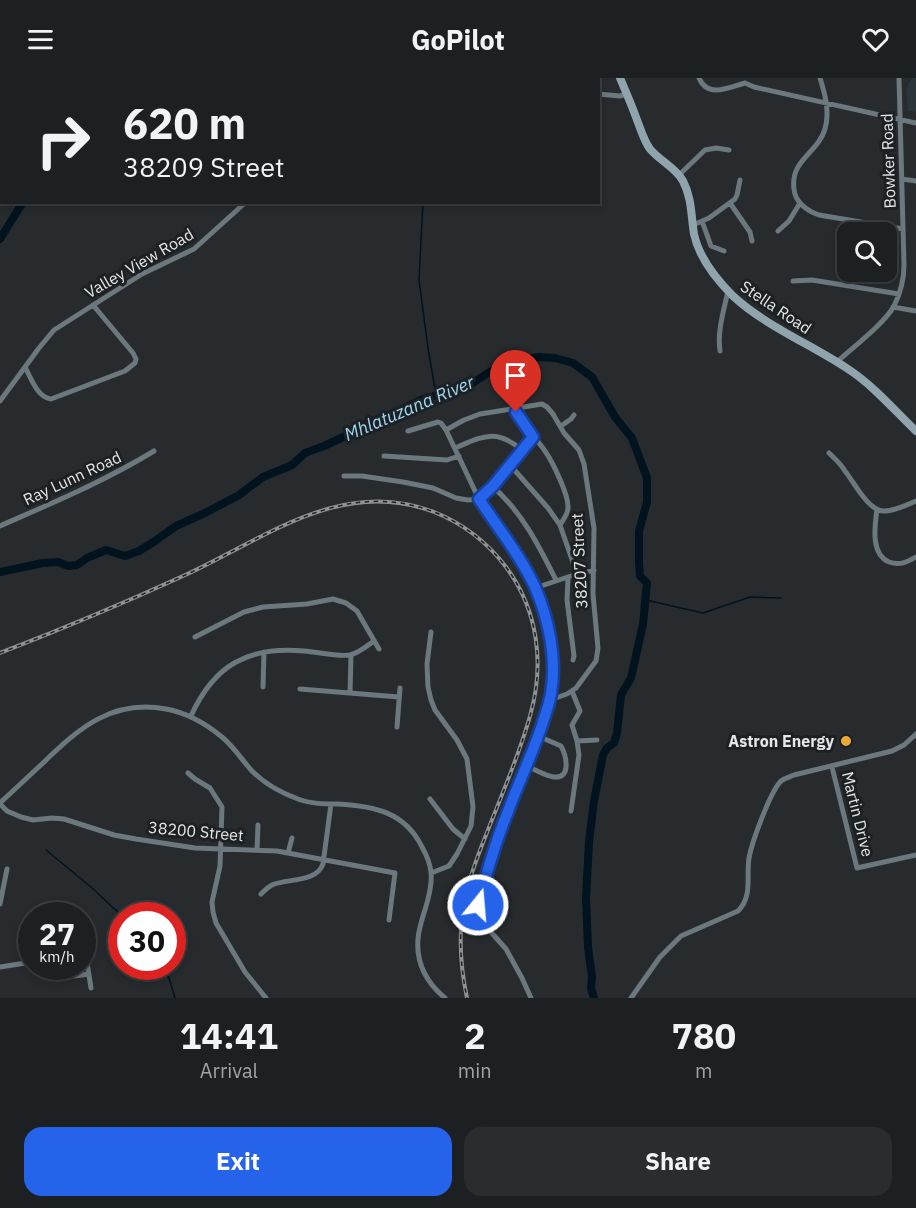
<!DOCTYPE html>
<html lang="en">
<head>
<meta charset="utf-8">
<style>
  body { margin:0; font-family:"IBM Plex Sans",sans-serif; background:#2a2d2f; color:#f1f3f6; height:100vh; display:flex; flex-direction:column; font-size:22px; white-space:nowrap }
  * { box-sizing:border-box; margin:0 }
  p { font-size:20px; color:#a0a3a5 }
  .icon { flex:none; width:33px; height:33px; fill:none; stroke:currentColor; stroke-width:2; stroke-linecap:round; stroke-linejoin:round }
  .map { position:relative; height:920px; overflow:hidden }
  .details { display:flex; flex-direction:column; background:#1d2022; flex:1 }
  .details>* { flex:none }
  .top-card { position:absolute; left:0px; top:0px; width:600px; height:126px; box-shadow:0 3px 9px #0003,0 0 0 2px #3b3e40; background:#1d2022; color:#f1f3f6; overflow:hidden }
  .controls { position:absolute; left:837px; top:144px; display:grid; gap:12px }
  .controls a { display:grid; place-items:center; width:60px; height:60px; border-radius:12px; background:#1d2022; box-shadow:0 3px 9px #0003,0 0 0 2px #3b3e40; font-size:30px }
  .speed { position:absolute; left:18px; top:824px; display:flex; gap:12px; font-size:30px; font-weight:700; text-align:center }
  .speed>* { display:grid; place-content:center; width:78px; height:78px; border-radius:50%; background:#1d2022; box-shadow:0 3px 9px #0003,0 0 0 2px #3b3e40; line-height:1 }
  .speed small { font-size:15px; font-weight:400 }
  .speed .limit { border:9px solid #d22; background:#fff; color:#111 }
  .pin { position:absolute; display:grid; place-items:center; width:51px; height:51px; color:#fff; margin:-62px -26px; border-radius:50% 50% 50% 0; rotate:-45deg; box-shadow:0 0 6px #0007 }
  .pin .icon { rotate:45deg }
  .me { position:absolute; width:66px; margin:-33px; rotate:17deg; stroke-linejoin:round; filter:drop-shadow(0 0 4px #0008) }
  .turn { display:flex; align-items:center; gap:21px; height:126px; padding:0 24px; font-size:27px }
  .turn .icon { width:78px; height:78px; stroke-width:2.5 }
  .turn b { display:block; font-size:42px; line-height:51px }
  .eta { display:flex; justify-content:space-evenly; align-items:center; height:102px; text-align:center }
  .eta b { font-size:36px; font-weight:700; line-height:42px }
  .button { display:flex; gap:12px; margin-top:auto; padding:12px 24px }
  .button a { flex:1; height:69px; border-radius:18px; background:#2563eb; color:#fff; font-size:24px; font-weight:700; line-height:69px; text-align:center }
  .button a+a { background:#2a2d2f; color:#f1f3f6 }
  header { display:flex; justify-content:space-between; align-items:center; height:78px; padding:0 24px; background:#1d2022; font-size:27px; font-weight:700 }
  .map>svg:first-child { display:block }
  .built { fill:#2b353a }
  .lines { fill:none; stroke-linecap:round; stroke-linejoin:round }
  .stream { stroke:#00131e; stroke-width:1.5 }
  .river { stroke:#00131e; stroke-width:8 }
  .street { stroke:#6b787e; stroke-width:5 }
  .secondary { stroke:#90a4ae; stroke-width:8 }
  .rail-casing { stroke:#8f9294; stroke-width:4 }
  .rail { stroke:#1d2123; stroke-width:1.5; stroke-dasharray:4.5; stroke-linecap:butt }
  .route-casing { stroke:#184099; stroke-width:15 }
  .route { stroke:#2563eb; stroke-width:10 }
  .poi-dot { fill:#e9aa38; stroke:#1d2123; stroke-width:2 }
  .labels { text-anchor:middle; dominant-baseline:central; stroke-width:6; stroke-linejoin:round; paint-order:stroke }
  .street-label { font-size:16px; fill:#e4e7e8; stroke:#1d2123 }
  .poi-label { font-size:16px; font-weight:bold; fill:#e4e7e8; stroke:#1d2123; text-anchor:end }
  .water-label { font-size:18px; font-style:italic; fill:#a0d8f5; stroke:#1d2123 }
</style>
</head>
<body>
<header><svg class="icon" aria-label="menu" viewBox="0 0 24 24"><path d="M4 6h16M4 12h16M4 18h16"/></svg>GoPilot<svg class="icon" aria-label="heart" viewBox="0 0 24 24"><path d="M12 20l-8-8c-3-5 5-10 8-4 3-6 11-1 8 4z"/></svg></header>
<div class="map">
<svg width="916" height="920" viewBox="0 0 916 920">
  <rect width="100%" height="100%" fill="#272b2d"/>
  <path class="built" d="M912 0H916V34L908 33 906 10Z"/>
  <g class="lines">
    <path class="stream" d="M7 2 8 0
      M455 2V0
      M423 124 419 202 428 270 436 317
      M646 522 703 535 750 519 781 520
      M46 772 91 809 122 838
      M160 888 169 900 175 920"/>
    <path class="river" d="M0 6H2
      M0 161 23 124
      M0 494 43 485 58 484 68 488 77 487 87 480 106 472 125 478 139 473 155 463 176 448 205 435 239 417 263 399 292 387 305 375 324 368 352 355 366 346 398 333 423 321 468 308 505 284 539 279 555 280 573 285 592 299 615 339 632 360 647 400V424L639 453V485L640 498 647 505 643 546 631 600 621 617 617 655 614 665 607 670 603 677 594 723 589 764 586 820 588 869 592 899 591 910 594 920"/>
    <path class="street" d="M186 0 187 2
      M347 0 348 2
      M559 0 560 2
      M699 0C708 21 730 9 745 5
      M820 0C825 16 830 34 825 51 818 75 790 82 794 111 795 124 807 133 819 137L903 151
      M63 2V0
      M335 2 336 0
      M745 5 754 9 916 45
      M598 16 620 18 627 16
      M679 97 705 72 716 70 729 72
      M902 101 916 103
      M730 125 750 154 752 163
      M702 143 711 168 724 173
      M693 147 709 140 735 121 737 117 740 102
      M778 153 789 143 800 125
      M793 203 812 202 899 216
      M893 229 916 233
      M720 273C717 253 724 232 728 213
      M837 284C852 270 885 245 894 228 900 216 904 201 904 187L899 0
      M25 289C31 300 37 319 51 321L125 293 135 285 136 281 133 275 93 227
      M0 323 39 270 54 252 142 196 194 171 246 124
      M515 330C521 347 535 358 545 373 552 383 569 417 568 430 568 436 563 442 560 447
      M561 348 571 341 574 337
      M446 352 464 342 480 336 542 326 547 329 553 336 564 355 579 372 584 386 594 450 593 516 598 570 596 583 576 610 567 616 550 622
      M408 353 438 344 441 345 446 352 475 413 504 456 529 499 540 522 550 559 553 592 551 617 548 628 526 688 505 739 481 817 478 833 482 844 506 871 522 900 531 920
      M455 370C484 358 496 350 522 372
      M829 375C835 381 841 386 845 393 854 404 868 433 884 433 895 433 907 427 916 423
      M384 378 447 382 459 378
      M510 387 548 430 560 447 577 496
      M344 398H362L403 404 433 410 456 420 468 422 479 421 493 409 533 359
      M493 409C522 434 539 468 556 502
      M877 431C875 447 870 476 889 484 900 488 907 484 916 479
      M0 448C52 425 105 403 154 373
      M568 499 567 522 574 578 573 582
      M535 510 577 496 594 492
      M431 554 427 586 428 609 431 622 435 632 457 662 467 681 473 729 471 748 457 776 449 788 431 795
      M195 559 244 534 263 529 307 526 333 521 346 525 357 533 379 571
      M263 609 264 574
      M300 611 399 619
      M350 615 351 577
      M191 638C214 587 248 568 304 573 318 574 338 579 350 577 359 575 367 568 374 563
      M397 649 400 610
      M577 663 597 662
      M526 688C535 691 545 698 554 699 572 701 566 677 561 668L538 658
      M832 689 857 790 916 777
      M188 695 195 701 210 710 222 729 220 788 212 824 213 834 216 845 245 894 266 920
      M430 721 453 751 465 761
      M0 725C14 712 29 698 43 685 79 650 112 621 166 631 188 635 205 645 222 659 234 669 242 682 252 693 265 706 281 715 298 721 311 726 325 726 338 726 374 728 405 734 422 769 426 776 430 786 431 794 432 803 430 813 428 821 425 834 419 847 418 861 416 885 427 905 445 920
      M0 726 7 733 21 739 33 742 52 740 64 741 114 757 136 761 195 770 277 773 395 795 389 842
      M571 733 579 677 577 663 572 647 580 633 572 613
      M257 772 258 747
      M288 775 292 760
      M261 816C264 813 268 809 272 807 288 800 316 805 323 786L331 726
      M0 826 7 791
      M83 859 91 910
      M56 888 59 894 66 899 89 896
      M0 889 32 884
      M631 920 660 879 681 858 738 833C753 818 746 799 749 780 752 764 770 714 781 703 785 700 789 699 794 697L892 673 904 667 916 656"/>
    <path class="secondary" d="M620 0C626 14 632 28 637 42 641 52 644 63 650 71 660 83 676 90 683 103 692 120 691 138 694 156 699 180 716 201 733 218 764 247 812 267 848 291 874 308 894 332 916 353"/>
    <g class="rail-casing">
      <path id="rail" d="M0 575C62 551 122 526 183 498 263 462 341 398 434 434 462 445 487 464 506 489 538 532 545 586 530 638 519 678 501 718 486 757 478 777 470 798 465 819 458 853 460 887 467 920"/>
    </g>
    <use href="#rail" class="rail"/>
  </g>
  <g class="lines">
    <g class="route-casing">
      <path id="route" d="M478 827C486 797 495 765 507 736 518 706 532 677 542 647 545 637 549 627 551 616 557 581 549 542 535 509 520 477 498 450 479 421L493 408 533 359 516 334"/>
    </g>
    <use href="#route" class="route"/>
  </g>
  <circle class="poi-dot" cx="846" cy="663" r="6"/>
  <g class="labels">
    <g class="street-label">
      <text transform="translate(888 83) rotate(-92)">Bowker Road</text>
      <text transform="translate(139 185) rotate(-30)">Valley View Road</text>
      <text transform="translate(776 229) rotate(34)">Stella Road</text>
      <text transform="translate(72 400) rotate(-25)">Ray Lunn Road</text>
      <text transform="translate(579 483) rotate(-93)">38207 Street</text>
      <text transform="translate(858 736) rotate(76)">Martin Drive</text>
      <text transform="translate(196 753) rotate(5)">38200 Street</text>
    </g>
    <g class="poi-label">
      <text x="834" y="663">Astron Energy</text>
    </g>
    <g class="water-label">
      <text transform="translate(409 330) rotate(-23)">Mhlatuzana River</text>
    </g>
  </g>
</svg>
<div class="controls">
<a><svg class="icon" aria-label="search" viewBox="0 0 24 24"><circle cx="10" cy="10" r="6"/><path d="M15 15l6 6"/></svg></a>
</div>
<div class="speed"><div>27<small>km/h</small></div><div class="limit">30</div></div>
<div class="pin" style="left:516px;top:334px;background:#d93025"><svg class="icon" aria-label="arrive" viewBox="0 0 24 24"><path d="M6 21V4h12l-3 4 3 4H6"/></svg></div>
<svg class="me" style="left:478px;top:827px" viewBox="-20 -20 40 40"><circle r="17" fill="#2563eb" stroke="#fff" stroke-width="3"/><path d="M0-11L8 9 0 5-8 9z" fill="#fff"/></svg>
<div class="top-card">
<div class="turn"><svg class="icon" aria-label="right" viewBox="0 0 24 24"><path d="M7 20v-9h11M14 6l5 5-5 5"/></svg><div><b>620 m</b>38209 Street</div></div>
</div>
</div>
<section class="details">
<div class="eta">
<div><b>14:41</b><p>Arrival</p></div>
<div><b>2</b><p>min</p></div>
<div><b>780</b><p>m</p></div>
</div>
<div class="button"><a>Exit</a><a>Share</a></div>
</section>
</body>
</html>
